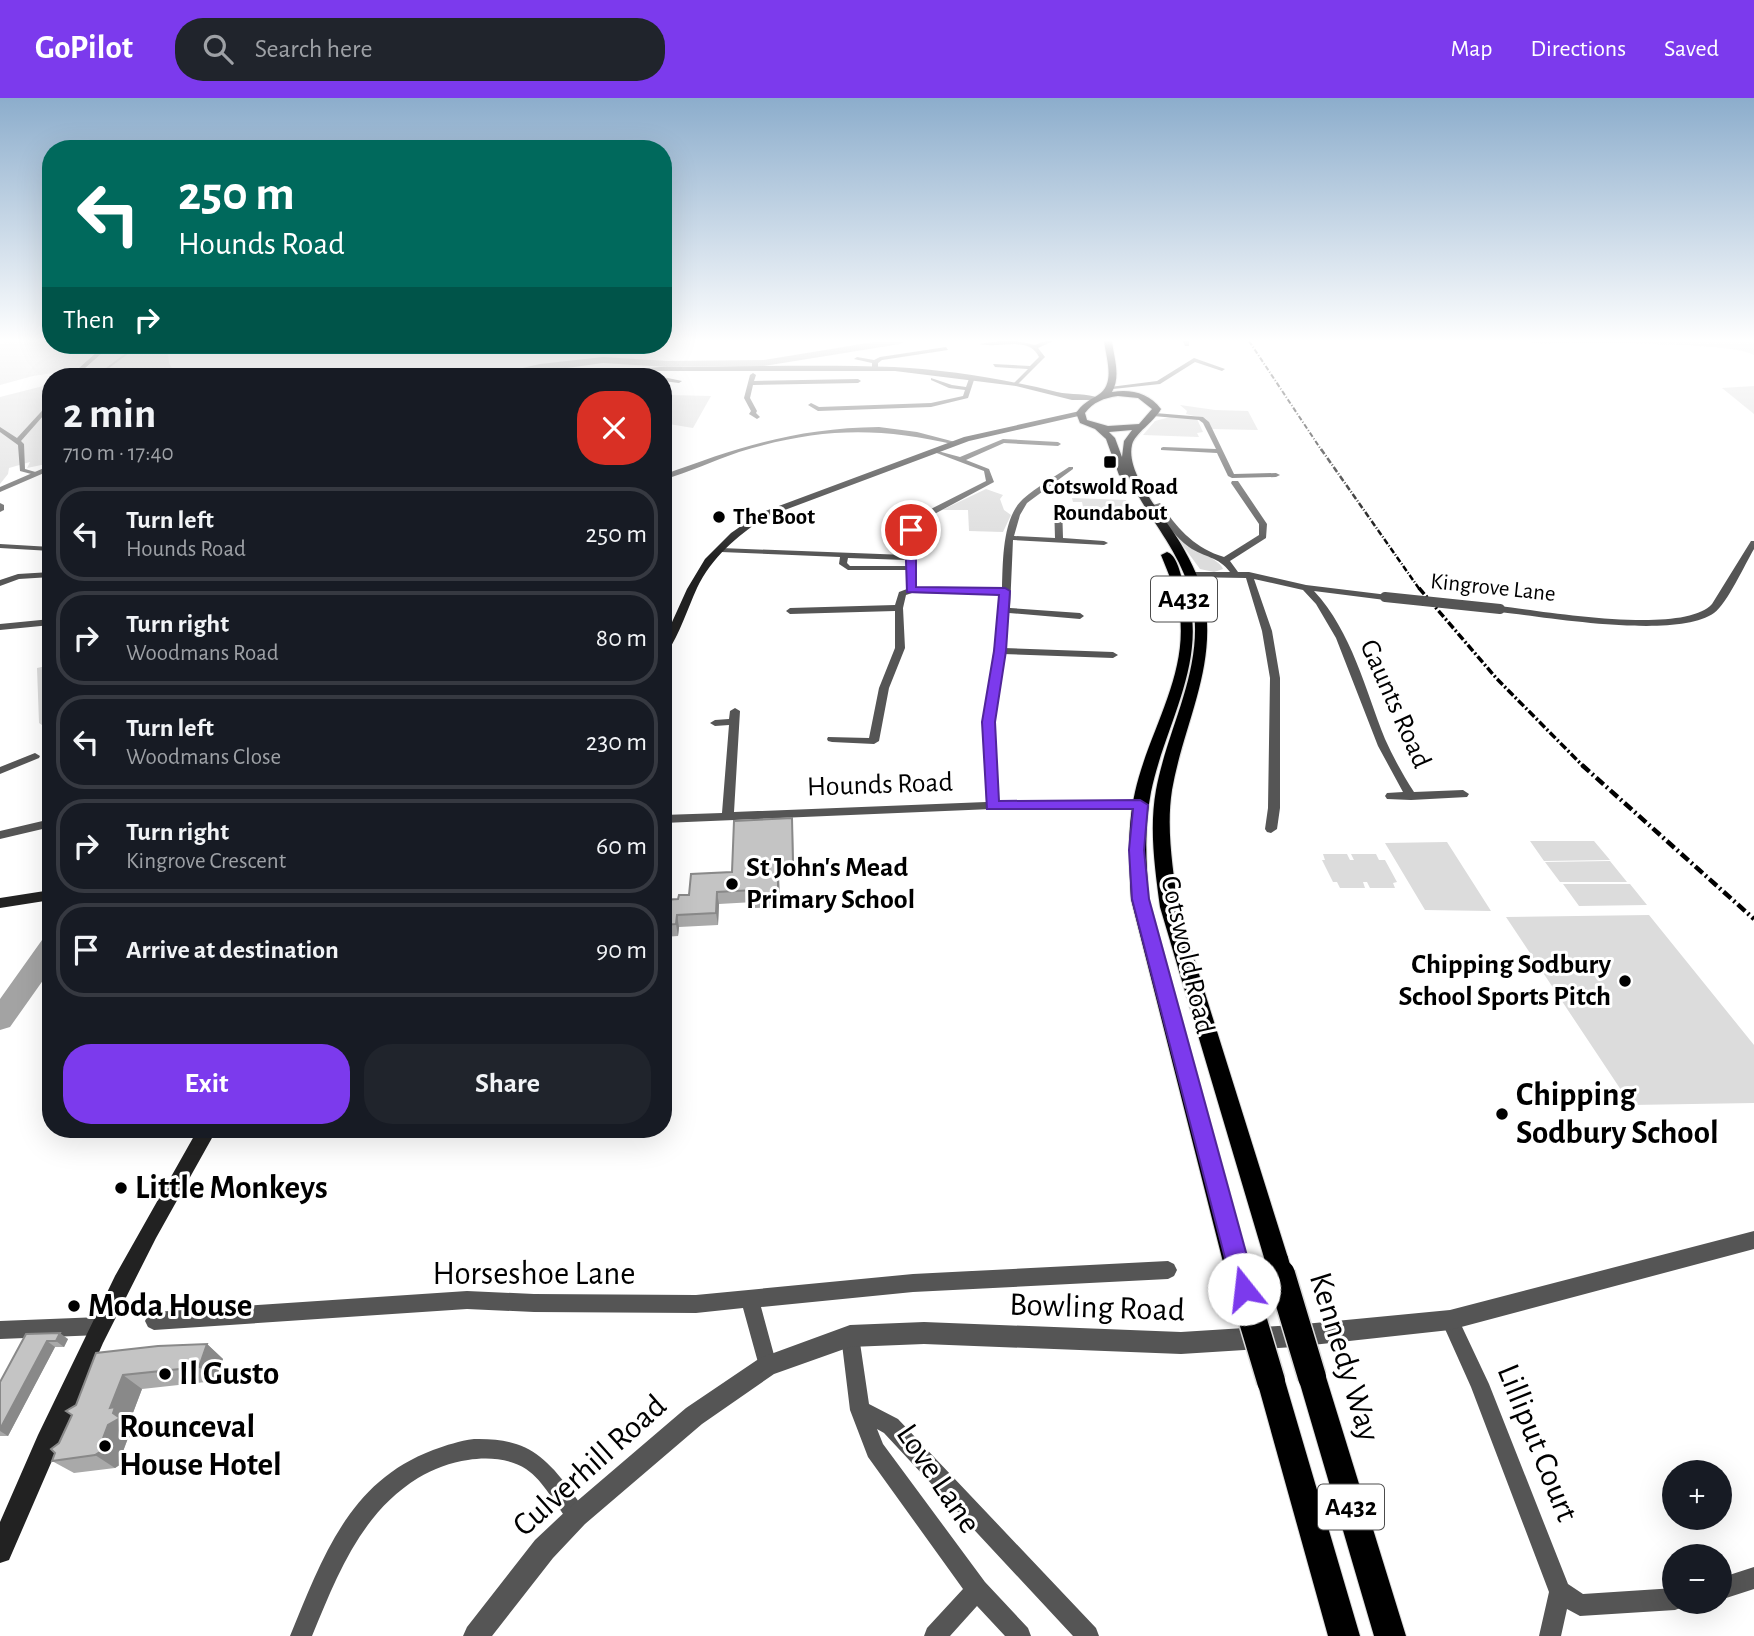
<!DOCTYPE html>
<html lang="en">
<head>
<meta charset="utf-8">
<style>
  body { margin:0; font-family:"Alegreya Sans",sans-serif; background:#20242c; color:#f1f3f6; height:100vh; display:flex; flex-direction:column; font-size:26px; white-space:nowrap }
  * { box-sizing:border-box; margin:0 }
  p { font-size:23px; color:#9ea1a6 }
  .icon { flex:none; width:38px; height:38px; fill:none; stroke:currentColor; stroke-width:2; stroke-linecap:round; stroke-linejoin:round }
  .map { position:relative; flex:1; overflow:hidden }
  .sheet { position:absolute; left:42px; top:270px; width:630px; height:770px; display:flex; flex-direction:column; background:#171b24; border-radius:28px; box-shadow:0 7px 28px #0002 }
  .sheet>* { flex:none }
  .top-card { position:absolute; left:42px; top:42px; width:630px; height:214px; border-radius:28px; box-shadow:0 7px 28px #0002; background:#00695c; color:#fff; overflow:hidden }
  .tools { position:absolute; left:1662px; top:1362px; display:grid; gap:14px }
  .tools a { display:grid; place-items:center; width:70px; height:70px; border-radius:50%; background:#171b24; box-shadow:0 7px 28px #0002; font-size:35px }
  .pin { position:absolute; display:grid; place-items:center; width:60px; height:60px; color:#fff; margin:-30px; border:4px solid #fff; border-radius:50%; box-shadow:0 2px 7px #0007 }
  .me { position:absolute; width:77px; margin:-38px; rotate:344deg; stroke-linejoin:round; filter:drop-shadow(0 0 5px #0008) }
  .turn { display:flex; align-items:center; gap:24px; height:147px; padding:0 21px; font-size:32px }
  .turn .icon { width:91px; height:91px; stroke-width:2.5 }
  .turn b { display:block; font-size:49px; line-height:60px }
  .then { display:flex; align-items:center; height:66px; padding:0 21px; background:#0003; gap:14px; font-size:26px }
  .round { display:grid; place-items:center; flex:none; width:74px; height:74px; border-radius:28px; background:#20242c }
  .summary { display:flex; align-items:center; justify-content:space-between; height:119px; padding:0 21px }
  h1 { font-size:42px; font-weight:700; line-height:52px }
  .action { display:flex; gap:14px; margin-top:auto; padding:14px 21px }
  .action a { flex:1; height:80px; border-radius:28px; background:#7c3aed; color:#fff; font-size:28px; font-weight:700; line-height:80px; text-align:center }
  .action a+a { background:#20242c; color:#f1f3f6 }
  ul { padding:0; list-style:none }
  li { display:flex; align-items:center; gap:21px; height:94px; margin:0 14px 10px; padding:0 7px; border:4px solid #363941; border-radius:28px }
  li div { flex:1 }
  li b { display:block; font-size:26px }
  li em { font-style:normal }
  header { display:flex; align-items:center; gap:42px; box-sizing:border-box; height:98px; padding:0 35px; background:#7c3aed; color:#fff }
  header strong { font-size:33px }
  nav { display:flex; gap:38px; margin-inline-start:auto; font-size:24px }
  .search { width:490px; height:63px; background:#20242c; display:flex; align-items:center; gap:18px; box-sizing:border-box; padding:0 24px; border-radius:28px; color:#9ea1a6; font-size:26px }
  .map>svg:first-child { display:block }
  .green { fill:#dcdcdc }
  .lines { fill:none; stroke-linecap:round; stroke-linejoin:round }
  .stream { stroke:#a3a3a3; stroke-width:2 }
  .river { fill:#a3a3a3; fill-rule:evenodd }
  .primary-casing { stroke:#dbdbdb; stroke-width:2 }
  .minor { fill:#555; fill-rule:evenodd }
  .tertiary { fill:#555; fill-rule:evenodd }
  .secondary { fill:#222; fill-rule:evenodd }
  .primary { fill:#000; fill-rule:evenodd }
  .rail-far3 { stroke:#000; stroke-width:2; stroke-dasharray:5 2 1 2; stroke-linecap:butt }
  .rail-far2 { stroke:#000; stroke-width:2.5; stroke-dasharray:6 2 1 2; stroke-linecap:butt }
  .rail-far1 { stroke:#000; stroke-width:3.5; stroke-dasharray:8 2.5 2 2.5; stroke-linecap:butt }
  .rail { stroke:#000; stroke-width:4.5; stroke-dasharray:10 3.5 2 3.5; stroke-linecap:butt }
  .primary-bridge-far1-casing { stroke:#dbdbdb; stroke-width:25; stroke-linecap:butt }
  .primary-bridge-casing { stroke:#dbdbdb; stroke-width:31; stroke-linecap:butt }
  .minor-bridge { stroke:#555; stroke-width:10 }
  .primary-bridge-far1 { stroke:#000; stroke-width:23 }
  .primary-bridge { stroke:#000; stroke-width:28 }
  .wall { fill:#a9a9a9 }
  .shaded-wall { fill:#898989 }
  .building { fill:#c4c4c4; stroke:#898989; stroke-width:2 }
  .route { fill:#7c3aed; stroke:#51269a; stroke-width:2 }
  .poi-dot { fill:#000; stroke:#fff; stroke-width:2.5 }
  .labels { text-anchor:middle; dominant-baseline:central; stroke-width:6; stroke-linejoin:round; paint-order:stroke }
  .far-poi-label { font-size:23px; font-weight:bold; fill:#000; stroke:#fff }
  .far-street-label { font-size:23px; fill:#000; stroke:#fff }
  .shield { fill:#fff; stroke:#4c4c4c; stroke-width:2 }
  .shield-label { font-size:26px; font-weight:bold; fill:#000 }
  .street-label { font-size:28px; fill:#000; stroke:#fff }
  .poi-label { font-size:28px; font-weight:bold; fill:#000; stroke:#fff; text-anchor:start }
  .near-poi-label { font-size:33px; font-weight:bold; fill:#000; stroke:#fff; text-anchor:start }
  .near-street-label { font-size:33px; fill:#000; stroke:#fff }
</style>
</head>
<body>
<header>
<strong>GoPilot</strong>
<div class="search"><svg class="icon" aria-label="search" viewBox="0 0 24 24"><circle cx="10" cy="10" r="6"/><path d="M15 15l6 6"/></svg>Search here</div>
<nav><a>Map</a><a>Directions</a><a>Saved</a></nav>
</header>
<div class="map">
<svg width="1754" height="1538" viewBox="0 0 1754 1538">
  <rect width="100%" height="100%" fill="#fff"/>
  <path class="green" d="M7 243H51V247H167L169 265 176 277 182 278H60L65 273 33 278 0 287V247Z
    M1529 243H1754V257C1733 244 1605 246 1572 245 1558 244 1543 249 1529 243Z
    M51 286V365L27 370 30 364 9 370 8 376 0 386V299Z
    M1754 288V316L1722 290Z
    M663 297H668L711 298 693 330 663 325Z
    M1180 307 1215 312 1248 313 1258 332 1211 331 1206 321 1186 316 1187 313Z
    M1170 319 1197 321 1203 334 1197 335 1199 339 1143 337 1155 323Z
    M986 391 1003 397 1000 401 1004 412 1011 417 1003 434 969 433 968 412H942Z
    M1072 400 1126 402 1132 416 1084 413 1082 404H1073Z
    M1175 437C1186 447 1220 461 1223 471L1214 474 1200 471Z
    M51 567V633L39 625 37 570Z
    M1530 743H1594L1610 762 1544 763Z
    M1447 744 1491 813 1425 812 1385 745Z
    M1323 756H1347L1350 762H1354L1351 756H1376L1379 762H1385L1397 784 1393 785 1395 790H1370L1367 784H1363L1365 790H1340L1337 784H1333L1322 762H1325Z
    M1610 763 1627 784H1560L1545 764Z
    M1563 786H1630L1647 807 1579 808Z
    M1649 817 1754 947V1005L1631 1007 1506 819Z"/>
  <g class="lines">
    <path class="stream" d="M97 278 138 247"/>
    <path class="river" d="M880 243H905L900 246 764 268 667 269 603 265 510 278H487L540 266 603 259 667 263 764 262Z
      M51 839V871L10 929 0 932V901L42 842Z"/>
    <g class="primary-casing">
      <path id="primary" d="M1104 243H1112C1114 260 1121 278 1112 294 1131 291 1149 295 1161 311 1154 324 1135 335 1132 347 1125 377 1167 421 1181 446 1191 464 1202 484 1205 505 1216 572 1183 628 1172 692 1166 731 1173 771 1178 809L1289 1163 1286 1172 1277 1175 1268 1172 1265 1163 1160 809C1155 771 1149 731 1156 692 1168 627 1206 569 1192 501 1182 454 1147 420 1128 378L1124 380 1119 377 1106 341 1095 331 1080 325 1076 315C1082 306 1088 303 1098 297 1116 286 1106 260 1104 243ZM1118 298 1138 300 1152 311 1139 326 1108 328 1087 322 1085 315C1093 304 1104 300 1118 298ZM1132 332 1124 343 1122 359 1115 340 1109 334Z
        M1167 454C1176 457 1179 471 1182 480 1214 556 1166 621 1151 694 1144 729 1146 765 1149 801L1250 1168 1246 1177 1237 1180 1228 1177 1224 1168 1131 801C1129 765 1127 729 1135 694 1148 635 1187 580 1180 518 1178 497 1169 477 1161 457Z
        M1312 1265 1322 1269 1326 1279 1406 1538H1374L1298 1279 1302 1269Z
        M1271 1269 1281 1273 1285 1283 1360 1538H1328L1257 1283 1261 1273Z"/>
    </g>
    <path class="minor" d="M998 243H1017L1035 247 1045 243H1053L1038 250 1045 259 1016 288 1013 286 1028 271 995 269 993 266 1030 268 1039 259C1029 237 998 251 980 246Z
      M1183 243H1189V248H1185Z
      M105 247H111L76 278H70Z
      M946 249 948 252 882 262 878 265V270L875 272 872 270V265L854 261 857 259 874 262 880 259Z
      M1194 260 1225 271 1222 273 1195 264 1160 286 1113 291 1110 289 1157 283Z
      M753 275 756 277 754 283 858 281 861 283 858 285 753 287 750 300 757 313 756 315 760 319 757 321 749 316 751 313 744 300 750 277Z
      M970 278 975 279 968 300 931 309 818 313 808 307 811 305 819 309 931 305 963 298 965 292 949 290 931 282V280L952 287 966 289Z
      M663 279 682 283 679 285 663 283Z
      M51 303V309L21 343 24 346 25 371 39 375 35 377 20 373 18 347 0 334V329L17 340Z
      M1155 315 1203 319 1209 324 1234 376 1276 375 1280 377 1276 379 1232 380 1228 378 1217 355 1161 352V350L1163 349 1216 351 1203 325 1199 322 1153 318Z
      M879 329 917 334 959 345 956 347C877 328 817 330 739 354 713 363 689 374 663 382V377C738 349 797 330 879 329Z
      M1003 341 1058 344 1061 346 1058 348 1004 345 966 362 989 371 994 384 927 420 914 432 915 489 1002 490C1003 464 1002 420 1023 401 1037 389 1054 379 1069 369H1073V371L1027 405 1020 417 1014 438 1055 440 1054 406 1058 404 1062 406 1063 440 1104 443 1108 445 1104 447 1013 442 1010 510 1080 515 1084 518 1080 521 1009 515 1004 550 1113 554 1118 557 1113 560 1003 556 994 624 998 703H1141L1145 704 1147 707 1145 710 992 711 663 725V717L722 715 729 627 715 628 710 625 715 622 729 621 730 613 735 610 740 613 734 714 986 704 984 624 1001 496 912 495 906 497 903 510 905 550 889 590 879 643 874 646 832 644 828 643 827 641 828 639 869 640 879 590 895 550V513L790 516 786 513 790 510 895 507 899 494 907 491V472H848L839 466 840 459 721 454 717 452 721 450 906 457V432L921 416 986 383 984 373 934 354V352L960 359ZM848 460 906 462V468H850L847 465Z
      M663 343 670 345 671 346 668 348 663 347Z
      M1232 383H1238L1267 426 1266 440 1230 463 1238 474H1249L1306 487 1388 497V501L1385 502 1314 493C1352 534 1365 591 1385 641 1393 659 1403 677 1414 694L1463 692 1469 696 1467 699 1411 702 1387 701 1385 698 1387 695 1403 694 1378 648 1336 540 1316 506 1303 492 1254 481 1272 533 1280 580V710L1277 731 1271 735 1267 734 1265 731 1268 710 1270 580 1262 533 1246 480 1187 479V475L1190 474H1230C1218 458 1205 460 1189 449 1174 438 1163 422 1153 407L1160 405C1177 430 1194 450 1224 459L1259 437V426L1231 385Z
      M0 405 4 407V412L0 414Z
      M47 415H51V419H47Z
      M1751 443H1754V451C1745 466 1727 506 1714 515 1676 542 1547 519 1500 514L1496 511 1500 508C1543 513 1683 538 1712 506Z
      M0 446 51 449V453L0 450Z
      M51 474V479L19 481 0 488V482L18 476Z
      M51 521V527L0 532V526Z
      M35 655 40 658 39 660 0 676V669Z
      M51 721V729L0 741V733Z
      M1168 1163 1174 1166 1177 1172 1174 1178 1168 1181 913 1194 761 1209 777 1268 775 1275 768 1277 761 1275 759 1268 743 1210 696 1215 534 1214 467 1211 154 1232 148 1229 145 1223 148 1217 154 1214 467 1193 534 1196 696 1197 913 1176Z
      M1450 1213 1456 1216 1489 1286 1568 1486 1583 1496 1675 1490V1503H1685L1683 1509 1675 1512 1580 1518 1567 1511 1561 1538H1539L1549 1494 1471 1289 1441 1222 1444 1216Z
      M100 1219 106 1222 109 1228 106 1234 100 1237 0 1241V1223Z
      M850 1229 857 1231 859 1238 869 1306 898 1321 1096 1530 1099 1538H1073L884 1335 877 1331 883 1346 985 1484 1028 1530 1031 1538H1005L977 1508 950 1538H924L927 1530 963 1491 868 1359 850 1312 841 1238 843 1231Z
      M474 1341C521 1340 541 1353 569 1390 575 1399 583 1408 587 1418L584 1425 577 1428 570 1425C556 1408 544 1383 526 1371 510 1360 486 1359 468 1362 451 1364 433 1371 418 1380 360 1416 337 1478 312 1538H290C322 1461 348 1384 433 1352 447 1347 459 1343 474 1341Z
      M1754 1469V1491L1720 1502V1480Z"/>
    <path class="tertiary" d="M660 269C738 269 817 266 894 269 949 272 1004 281 1057 294 1070 297 1089 295 1098 300L1095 302H1072L1016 288 895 273H660L541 278Z
      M51 367V372L0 394V389Z
      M1754 1133V1151L1450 1232 1294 1249 1181 1256 924 1246 850 1249 774 1276 702 1326 585 1426 553 1460 492 1538H463L467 1529 535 1442 569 1410 686 1310 760 1260 850 1227 924 1224 1181 1234 1294 1227 1450 1212Z"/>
    <path class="secondary" d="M1080 313 1083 317 969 343 766 419C738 437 712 459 697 490 687 512 680 535 667 555L663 556V544L687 491 705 461 731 435 760 415 964 339Z
      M51 792V802L0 810V800Z
      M198 1031H217L156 1140 103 1245 9 1462 0 1465V1424L38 1337 115 1178Z"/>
    <use href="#primary" class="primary"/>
    <path class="rail-far3" d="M1249 243 1322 353"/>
    <path class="rail-far2" d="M1321 351 1420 492"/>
    <path class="rail-far1" d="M1419 490 1497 581 1584 669"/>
    <path class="rail" d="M1582 667 1754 821"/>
    <g class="primary-bridge-far1-casing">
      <path id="primary-bridge-far1" d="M1277 1163 1281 1177
        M1237 1168 1240 1177"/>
    </g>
    <g class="primary-bridge-casing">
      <path id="primary-bridge" d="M1239 1176 1271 1283
        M1281 1176 1312 1279"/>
    </g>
    <path class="minor-bridge" d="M1385 499 1500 511"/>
    <use href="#primary-bridge-far1" class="primary-bridge-far1"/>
    <use href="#primary-bridge" class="primary-bridge"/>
  </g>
  <path class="wall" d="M793 732 794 777 779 778 780 809 755 810 754 804 719 806 718 827 679 829 678 838 663 839V802L678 801 732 774Z
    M26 1236 68 1241 64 1249H55L8 1338H0V1284Z
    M207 1246 223 1261 215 1283 142 1291 131 1320 134 1322 132 1328 139 1333 128 1340 122 1356 126 1359 124 1364 115 1370 74 1375 52 1363 76 1307 96 1255Z"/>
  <path class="shaded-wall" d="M778 766 779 778 780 809 778 797Z
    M717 794 719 806 718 827 716 815Z
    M677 817 679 829 678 838 676 826Z
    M60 1235 68 1241 64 1249 56 1243Z
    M47 1243 55 1249 8 1338 0 1333V1331Z
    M207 1246 223 1261 215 1283 199 1269Z
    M123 1277 142 1291 131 1320 134 1322 132 1328 139 1333 128 1340 122 1356 126 1359 124 1364 115 1370 95 1357 113 1315 110 1310Z"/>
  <path class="building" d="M792 720 793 766H778V797L753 799 754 792 717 794 716 815 677 817 676 826 663 827V802L678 801 679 797H689L691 776 732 774 734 723Z
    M60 1235 56 1243H47L0 1331V1284L26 1236Z
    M207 1246 199 1269 123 1277 110 1310 115 1309 113 1315 120 1320 108 1327 102 1343 106 1346 103 1352 95 1357 52 1363 55 1355 51 1351 59 1345 72 1317 66 1313 76 1307 96 1255 158 1248Z"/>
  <linearGradient id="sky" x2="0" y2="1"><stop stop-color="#8cadcc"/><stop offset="0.53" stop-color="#fff"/><stop offset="1" stop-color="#fff" stop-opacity="0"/></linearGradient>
  <rect width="1754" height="458" fill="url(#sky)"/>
  <path class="route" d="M911 429 916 432V489L1005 490 1010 493 1006 553 995 624 999 703 1140 702 1148 707 1144 752 1149 801 1256 1191 1252 1199 1244 1202 1236 1199 1233 1191 1132 801 1129 752 1133 711H987L982 624 994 553 999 497 907 494 905 432Z"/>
  <g class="poi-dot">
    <rect x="1103" y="357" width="14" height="14" rx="3.5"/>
    <circle cx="719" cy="419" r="7"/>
    <circle cx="732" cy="786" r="7"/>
    <circle cx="1625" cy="883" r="7"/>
    <circle cx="1502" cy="1016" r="7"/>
    <circle cx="121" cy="1090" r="7"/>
    <circle cx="74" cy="1208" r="7"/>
    <circle cx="165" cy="1276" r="7"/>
    <circle cx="105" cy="1348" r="7"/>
  </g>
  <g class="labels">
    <g class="far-poi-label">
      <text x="1110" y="389">Cotswold Road<tspan x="1110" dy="26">Roundabout</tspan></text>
      <text x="733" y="419" text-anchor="start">The Boot</text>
    </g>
    <g class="far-street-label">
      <text transform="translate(1493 490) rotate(6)">Kingrove Lane</text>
    </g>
    <g class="shield">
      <rect x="1151" y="478.5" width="66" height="45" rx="5"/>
      <rect x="1318" y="1386.5" width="66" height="45" rx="5"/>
    </g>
    <g class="shield-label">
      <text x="1184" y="501">A432</text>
      <text x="1351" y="1409">A432</text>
    </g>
    <g class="street-label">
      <text transform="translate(1395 606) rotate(66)">Gaunts Road</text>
      <text transform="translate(880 687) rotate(-2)">Hounds Road</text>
      <text transform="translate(1187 857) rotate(77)">Cotswold Road</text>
    </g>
    <g class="poi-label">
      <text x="746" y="770">St John's Mead<tspan x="746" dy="32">Primary School</tspan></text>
      <text x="1611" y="867" text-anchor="end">Chipping Sodbury<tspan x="1611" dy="32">School Sports Pitch</tspan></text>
    </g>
    <g class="near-poi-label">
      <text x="1516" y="997">Chipping<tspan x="1516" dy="38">Sodbury School</tspan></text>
      <text x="135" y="1090">Little Monkeys</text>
      <text x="88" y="1208">Moda House</text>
      <text x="179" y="1276">Il Gusto</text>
      <text x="119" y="1329">Rounceval<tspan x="119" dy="38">House Hotel</tspan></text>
    </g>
    <g class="near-street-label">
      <text x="534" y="1176">Horseshoe Lane</text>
      <text transform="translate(1097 1210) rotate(2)">Bowling Road</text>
      <text transform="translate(1344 1259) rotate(73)">Kennedy Way</text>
      <text transform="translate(1537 1345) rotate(68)">Lilliput Court</text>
      <text transform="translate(590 1368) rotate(-42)">Culverhill Road</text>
      <text transform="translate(938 1381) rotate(56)">Love Lane</text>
    </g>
  </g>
</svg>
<div class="tools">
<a>+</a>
<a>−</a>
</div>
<div class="pin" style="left:911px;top:432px;background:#d93025"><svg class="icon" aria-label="arrive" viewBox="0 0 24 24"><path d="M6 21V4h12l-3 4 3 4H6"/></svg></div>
<svg class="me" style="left:1244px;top:1191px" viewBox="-20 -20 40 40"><circle r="19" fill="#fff"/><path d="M0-13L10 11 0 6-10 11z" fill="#7c3aed"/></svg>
<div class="top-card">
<div class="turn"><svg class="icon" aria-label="left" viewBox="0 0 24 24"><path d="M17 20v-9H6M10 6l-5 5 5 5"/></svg><div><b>250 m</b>Hounds Road</div></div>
<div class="then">Then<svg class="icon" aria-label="right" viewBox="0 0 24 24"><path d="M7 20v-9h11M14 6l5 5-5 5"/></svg></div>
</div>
<section class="sheet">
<div class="summary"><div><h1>2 min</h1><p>710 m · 17:40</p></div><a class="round" style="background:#d93025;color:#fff"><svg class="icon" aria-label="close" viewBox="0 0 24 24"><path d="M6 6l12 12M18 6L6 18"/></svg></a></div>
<ul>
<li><svg class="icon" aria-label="left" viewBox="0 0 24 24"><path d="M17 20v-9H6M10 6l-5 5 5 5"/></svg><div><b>Turn left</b><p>Hounds Road</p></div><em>250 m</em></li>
<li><svg class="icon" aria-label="right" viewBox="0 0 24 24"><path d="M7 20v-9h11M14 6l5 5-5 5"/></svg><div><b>Turn right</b><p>Woodmans Road</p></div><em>80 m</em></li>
<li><svg class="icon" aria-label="left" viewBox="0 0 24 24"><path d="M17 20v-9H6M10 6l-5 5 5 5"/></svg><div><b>Turn left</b><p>Woodmans Close</p></div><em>230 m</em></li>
<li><svg class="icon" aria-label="right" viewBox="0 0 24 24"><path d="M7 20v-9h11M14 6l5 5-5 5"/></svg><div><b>Turn right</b><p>Kingrove Crescent</p></div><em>60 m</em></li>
<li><svg class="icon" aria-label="arrive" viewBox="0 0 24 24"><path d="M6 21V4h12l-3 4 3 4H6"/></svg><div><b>Arrive at destination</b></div><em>90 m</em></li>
</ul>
<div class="action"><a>Exit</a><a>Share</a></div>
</section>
</div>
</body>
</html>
